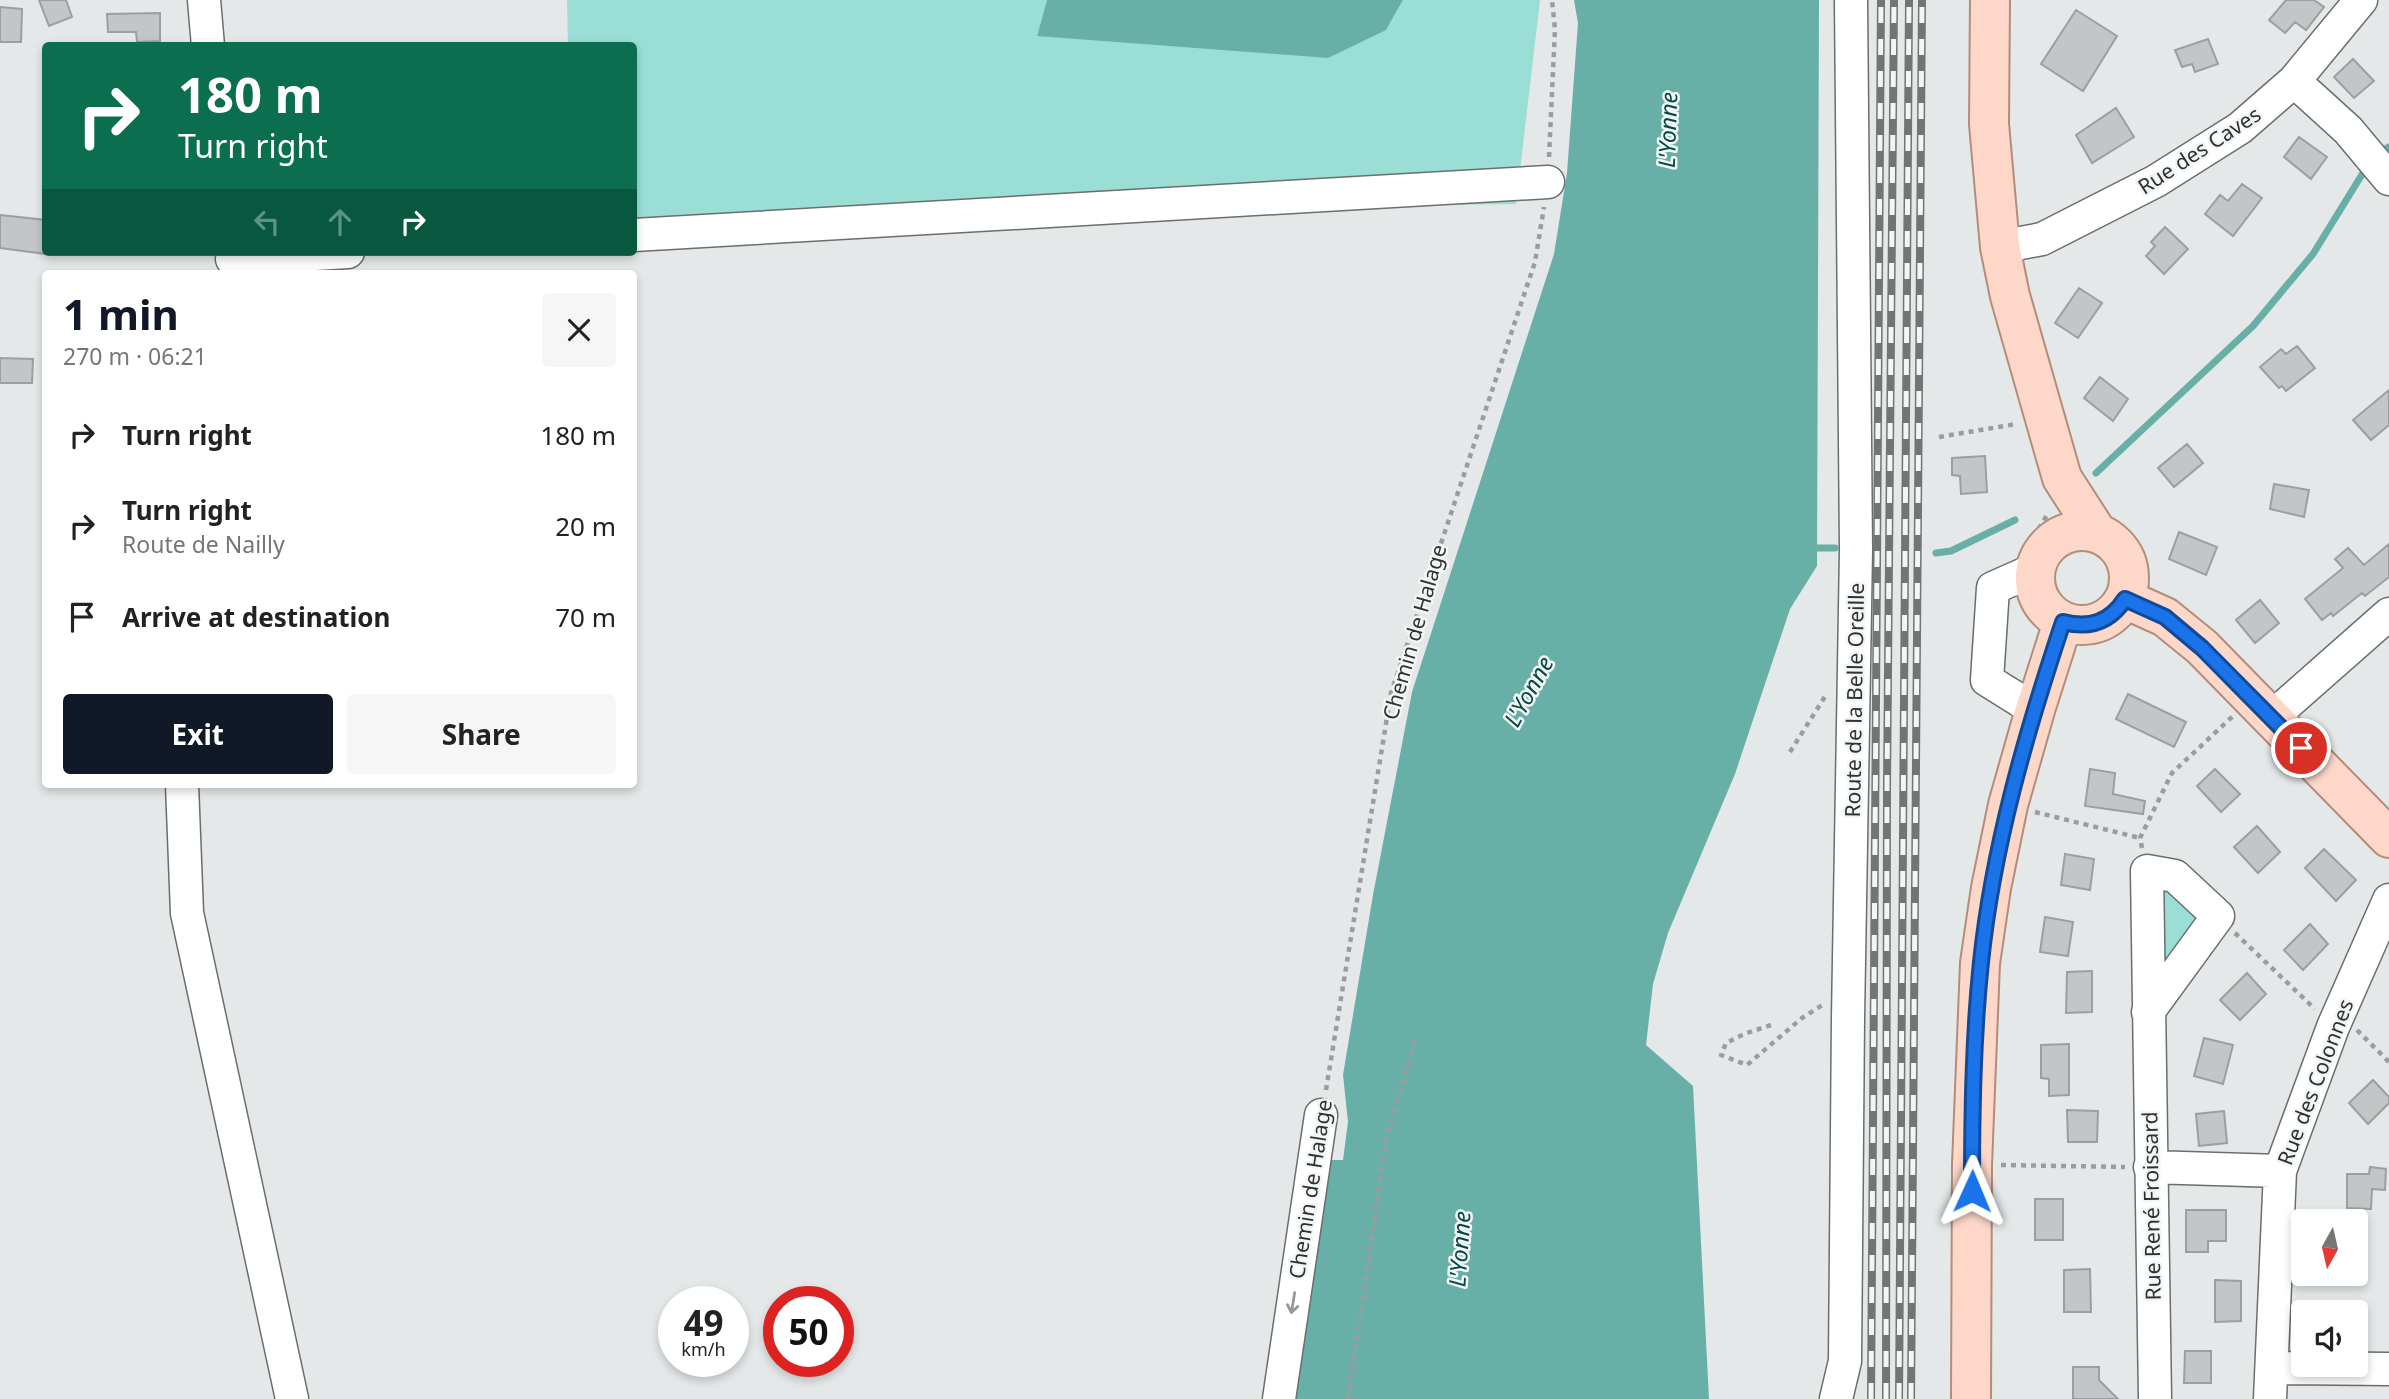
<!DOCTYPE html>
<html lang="en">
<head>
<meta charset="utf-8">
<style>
  body { margin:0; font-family:"Noto Sans",sans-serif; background:#f6f6f6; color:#222; height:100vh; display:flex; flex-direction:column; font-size:26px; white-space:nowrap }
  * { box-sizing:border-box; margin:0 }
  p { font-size:23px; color:#767676 }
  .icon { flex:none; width:38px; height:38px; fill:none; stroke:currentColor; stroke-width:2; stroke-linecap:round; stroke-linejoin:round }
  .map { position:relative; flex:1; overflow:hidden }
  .side { position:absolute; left:42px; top:270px; width:595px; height:518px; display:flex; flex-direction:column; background:#fff; border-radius:7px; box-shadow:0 4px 10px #0003 }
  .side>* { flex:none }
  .top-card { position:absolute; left:42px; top:42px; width:595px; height:214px; border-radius:7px; box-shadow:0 4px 10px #0003; background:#0b6e4f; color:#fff; overflow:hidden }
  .needle { width:46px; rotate:188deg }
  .fabs { position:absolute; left:2291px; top:1209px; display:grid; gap:14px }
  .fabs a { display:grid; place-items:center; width:77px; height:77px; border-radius:7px; background:#fff; box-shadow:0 4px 10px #0003; font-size:35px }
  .speed { position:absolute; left:658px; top:1286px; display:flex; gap:14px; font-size:35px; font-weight:700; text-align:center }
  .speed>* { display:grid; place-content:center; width:91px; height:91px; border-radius:50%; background:#fff; box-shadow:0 4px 10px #0003; line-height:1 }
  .speed small { font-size:18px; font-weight:400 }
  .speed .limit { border:10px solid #d22; background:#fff; color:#111 }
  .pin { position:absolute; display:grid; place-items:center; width:60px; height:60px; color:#fff; margin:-30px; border:4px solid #fff; border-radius:50%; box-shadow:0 2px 7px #0007 }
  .me { position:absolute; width:77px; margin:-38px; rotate:1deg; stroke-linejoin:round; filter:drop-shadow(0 0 5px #0008) }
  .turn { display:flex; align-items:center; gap:24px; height:147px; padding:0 21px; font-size:32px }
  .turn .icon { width:91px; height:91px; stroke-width:2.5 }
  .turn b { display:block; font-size:49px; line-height:60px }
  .lanes { display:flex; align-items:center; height:66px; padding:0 21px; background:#0003; justify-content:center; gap:35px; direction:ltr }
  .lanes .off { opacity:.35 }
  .round { display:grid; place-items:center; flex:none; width:74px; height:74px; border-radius:7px; background:#f6f6f6 }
  .headline { display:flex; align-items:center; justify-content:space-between; height:119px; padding:0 21px }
  h1 { font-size:42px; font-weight:700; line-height:52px; color:#111827 }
  .cta { display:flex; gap:14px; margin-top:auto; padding:14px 21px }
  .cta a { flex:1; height:80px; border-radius:7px; background:#111827; color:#fff; font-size:28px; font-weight:700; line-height:80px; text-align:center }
  .cta a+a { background:#f6f6f6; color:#222 }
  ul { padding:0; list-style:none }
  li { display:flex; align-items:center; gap:21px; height:91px; padding:0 21px }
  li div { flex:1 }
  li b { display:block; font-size:26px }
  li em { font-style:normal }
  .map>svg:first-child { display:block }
  .green { fill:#9aded6 }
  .water { fill:#68afa8 }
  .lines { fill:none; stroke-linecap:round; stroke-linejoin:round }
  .stream { stroke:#68afa8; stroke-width:7 }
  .building { fill:#c2c6c6; stroke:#9c9f9f; stroke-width:2 }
  .minor-casing { stroke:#6a6e6d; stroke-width:35 }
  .major-casing { stroke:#b48c7b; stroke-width:42 }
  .path { stroke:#9a9d9d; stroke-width:4.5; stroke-dasharray:5 5; stroke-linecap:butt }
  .minor { stroke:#fff; stroke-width:32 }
  .major { stroke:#fdd7c8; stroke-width:38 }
  .rail-casing { stroke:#727575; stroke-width:8 }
  .rail { stroke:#f2f6f5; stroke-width:5; stroke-dasharray:16; stroke-linecap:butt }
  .oneway { stroke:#989898 }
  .route-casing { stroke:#114b97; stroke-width:18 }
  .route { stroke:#1a73e8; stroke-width:12 }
  .labels { text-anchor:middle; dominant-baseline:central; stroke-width:5; stroke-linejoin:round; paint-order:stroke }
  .street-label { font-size:21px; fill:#303232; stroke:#f2f6f5 }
  .water-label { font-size:23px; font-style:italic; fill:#054945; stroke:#f2f6f5 }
</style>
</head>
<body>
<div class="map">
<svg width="2389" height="1399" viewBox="0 0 2389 1399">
  <rect width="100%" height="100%" fill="#e4e8e8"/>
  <path class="green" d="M567 0H1047L1037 36 1386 30 1403 0H1540L1516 204 1299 207 634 236V46L568 45Z
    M2169 889 2201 921 2168 962 2162 964 2158 895 2164 890Z"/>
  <path class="water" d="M1047 0H1403L1386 30 1328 58 1037 36Z
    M1574 0H1819L1817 566 1790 609 1735 774 1668 933 1653 984 1646 1045 1693 1086 1709 1399H1295L1329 1160H1343L1348 1122 1343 1075 1373 895 1412 692 1554 254 1567 173 1578 23Z"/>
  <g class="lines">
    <path class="stream" d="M2387 148 2389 147
      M2096 473 2253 326 2313 254 2366 168
      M1808 548H1835
      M1936 553 1951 551 2015 520"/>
  </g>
  <path class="building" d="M39 0H66L72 17 49 26Z
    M2286 0H2314L2324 7 2306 30 2295 22 2285 33 2269 20Z
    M0 7 22 9 21 42H0Z
    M2076 10 2117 36 2083 91 2041 64Z
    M160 13V41L137 42 136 32H108L107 14Z
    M2208 39 2218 64 2195 72 2192 64 2182 67 2175 50Z
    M2353 59 2374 81 2354 98 2334 77Z
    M2116 108 2134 137 2092 163 2076 135Z
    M2299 137 2327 157 2311 179 2284 157Z
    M2242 184 2262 198 2233 236 2205 214 2220 195 2228 201Z
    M0 215 46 220V254L0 248Z
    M2165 227 2188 249 2164 274 2146 256 2155 246 2151 242Z
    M2079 288 2102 303 2078 338 2055 323Z
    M2297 346 2315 368 2286 391 2282 386 2279 388 2260 367 2281 349 2286 354Z
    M0 358 33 359 32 383H0Z
    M2100 377 2128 399 2113 421 2084 398Z
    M2389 390V425L2371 440 2353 420Z
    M2187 444 2203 463 2174 487 2158 468Z
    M1985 456 1987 492 1961 494 1960 476 1952 475V458Z
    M2274 484 2309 490 2304 517 2270 509Z
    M2179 532 2217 547 2206 575 2169 559Z
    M2389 544V577L2365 596 2362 593 2333 616 2331 613 2322 620 2305 599 2343 568 2335 559 2348 548 2364 565Z
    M2260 600 2279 623 2255 643 2236 620Z
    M2128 694 2186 722 2174 747 2116 719Z
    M2090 769 2115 773 2113 794 2145 801 2143 814 2085 806Z
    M2215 769 2240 794 2221 812 2197 786Z
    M2257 826 2280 852 2258 873 2234 847Z
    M2324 849 2356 880 2336 901 2305 868Z
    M2065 854 2094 859 2090 890 2061 885Z
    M2045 917 2073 922 2068 956 2040 952Z
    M2310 924 2328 944 2303 970 2284 950Z
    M2092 971V1012L2066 1013 2067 972Z
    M2247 973 2266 994 2240 1020 2220 1000Z
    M2204 1038 2233 1045 2223 1084 2194 1076Z
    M2069 1044V1095L2049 1096V1079L2041 1078V1045Z
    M2373 1080 2389 1097V1103L2368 1124 2349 1103Z
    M2067 1110 2098 1111 2097 1142H2068Z
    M2224 1111 2227 1143 2199 1146 2196 1114Z
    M2370 1167 2386 1169 2385 1190 2372 1189 2371 1209 2347 1208V1174H2369Z
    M2035 1199H2063V1240H2035Z
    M2186 1210H2226V1241H2208V1252H2186Z
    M2090 1269 2091 1312H2064V1270Z
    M2215 1280 2241 1281V1321L2215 1322Z
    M2185 1351H2211V1383H2184Z
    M2073 1367H2099V1380L2118 1399H2073Z"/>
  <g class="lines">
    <g class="minor-casing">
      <path id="minor" d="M204 0 208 46
        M2294 81 2348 130 2389 179
        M634 235 1548 182
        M2000 247 2042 239 2156 181 2240 128 2294 81 2361 0
        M232 259 348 252
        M2035 710 1987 680 1993 588 2036 569
        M2271 718 2389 614
        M182 784 187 913 292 1399
        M2148 1012 2218 916 2175 876 2147 871 2155 1399
        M2150 1167 2280 1171
        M2273 1368 2389 1369
        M1279 1399 1321 1115
        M1836 1399 1845 1361 1848 1018 1856 550 1851 0
        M2270 1399 2280 1171 2333 1027 2389 900"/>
    </g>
    <g class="major-casing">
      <path id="major" d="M1990 0 1989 124 2000 247 2010 296 2062 478 2098 534
        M2035 578a47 47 0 1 1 94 0a47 47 0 1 1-94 0Z
        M2125 599 2165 617 2202 647 2389 838
        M1971 1399 1972 1165 1980 963 1991 888 2008 805 2035 710 2063 622"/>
    </g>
    <path class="path" d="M1549 157 1555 29 1552 0
      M1939 437 2016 424
      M2028 546 2049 512
      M1790 752 1826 695
      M2035 812 2140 838
      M2142 848 2140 838 2172 773 2233 716
      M2235 933 2315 1009
      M1771 1025 1744 1034 1726 1043 1721 1055 1747 1065 1802 1018 1824 1004
      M2357 1030 2389 1062
      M1326 1090 1391 693 1535 262 1544 207
      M2001 1165 2125 1167
      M1348 1399 1387 1135 1415 1042"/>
    <use href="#minor" class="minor"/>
    <use href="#major" class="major"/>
    <g class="rail-casing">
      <path id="rail" d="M1871 1399 1881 0
        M1886 1399 1887 785 1894 0
        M1899 1399 1909 0
        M1911 1399 1922 0"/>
    </g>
    <use href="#rail" class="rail"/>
  </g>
  <defs><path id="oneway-shaft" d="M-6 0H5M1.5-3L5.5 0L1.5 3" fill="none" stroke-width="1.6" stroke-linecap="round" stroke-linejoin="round" transform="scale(1.75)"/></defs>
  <use class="oneway" href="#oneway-shaft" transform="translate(1293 1303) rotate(99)"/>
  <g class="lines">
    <g class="route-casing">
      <path id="route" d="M1972 1191C1972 1115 1973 1038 1981 962 1993 846 2026 733 2063 622 2090 629 2110 622 2125 599L2165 617 2202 648 2301 748"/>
    </g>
    <use href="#route" class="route"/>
  </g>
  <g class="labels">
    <g class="street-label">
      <text transform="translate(2199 150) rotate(-33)">Rue des Caves</text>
      <text transform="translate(1414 632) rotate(-74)">Chemin de Halage</text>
      <text transform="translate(1854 700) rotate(-89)">Route de la Belle Oreille</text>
      <text transform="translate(2315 1082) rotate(-69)">Rue des Colonnes</text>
      <text transform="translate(1310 1189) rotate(-81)">Chemin de Halage</text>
      <text transform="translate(2151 1206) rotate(-91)">Rue René Froissard</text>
    </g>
    <g class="water-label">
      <text transform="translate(1667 130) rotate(-88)">L'Yonne</text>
      <text transform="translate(1528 691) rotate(-61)">L'Yonne</text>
      <text transform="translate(1459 1249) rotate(-86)">L'Yonne</text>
    </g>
  </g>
</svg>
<div class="fabs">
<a><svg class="needle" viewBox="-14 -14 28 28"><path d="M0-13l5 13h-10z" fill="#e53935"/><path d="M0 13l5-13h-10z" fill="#767676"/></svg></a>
<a><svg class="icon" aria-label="sound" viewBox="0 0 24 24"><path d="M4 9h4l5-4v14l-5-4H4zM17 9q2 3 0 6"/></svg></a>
</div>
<div class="speed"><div>49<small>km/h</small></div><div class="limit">50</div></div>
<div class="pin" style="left:2301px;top:748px;background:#d93025"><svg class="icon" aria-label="arrive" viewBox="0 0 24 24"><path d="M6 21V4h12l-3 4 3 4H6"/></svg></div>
<svg class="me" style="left:1972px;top:1191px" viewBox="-20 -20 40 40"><path d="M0-17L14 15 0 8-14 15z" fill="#1a73e8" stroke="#fff" stroke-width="4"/></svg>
<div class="top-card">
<div class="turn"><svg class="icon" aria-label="right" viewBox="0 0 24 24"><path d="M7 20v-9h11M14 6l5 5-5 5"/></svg><div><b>180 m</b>Turn right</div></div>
<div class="lanes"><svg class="icon off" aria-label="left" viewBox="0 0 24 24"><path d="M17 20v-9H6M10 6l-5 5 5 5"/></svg><svg class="icon off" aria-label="ahead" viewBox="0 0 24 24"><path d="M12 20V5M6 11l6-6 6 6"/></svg><svg class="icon" aria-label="right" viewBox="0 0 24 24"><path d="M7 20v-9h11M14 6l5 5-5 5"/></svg></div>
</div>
<section class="side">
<div class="headline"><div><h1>1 min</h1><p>270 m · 06:21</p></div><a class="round"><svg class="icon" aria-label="close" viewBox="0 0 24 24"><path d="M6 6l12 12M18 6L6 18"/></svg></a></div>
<ul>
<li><svg class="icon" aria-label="right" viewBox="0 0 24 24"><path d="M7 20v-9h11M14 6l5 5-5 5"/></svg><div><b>Turn right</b></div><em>180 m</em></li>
<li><svg class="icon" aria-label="right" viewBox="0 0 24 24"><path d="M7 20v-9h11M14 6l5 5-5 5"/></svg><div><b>Turn right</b><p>Route de Nailly</p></div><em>20 m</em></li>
<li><svg class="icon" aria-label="arrive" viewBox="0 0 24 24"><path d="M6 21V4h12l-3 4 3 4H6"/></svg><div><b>Arrive at destination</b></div><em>70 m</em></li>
</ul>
<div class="cta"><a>Exit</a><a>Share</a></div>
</section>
</div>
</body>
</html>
